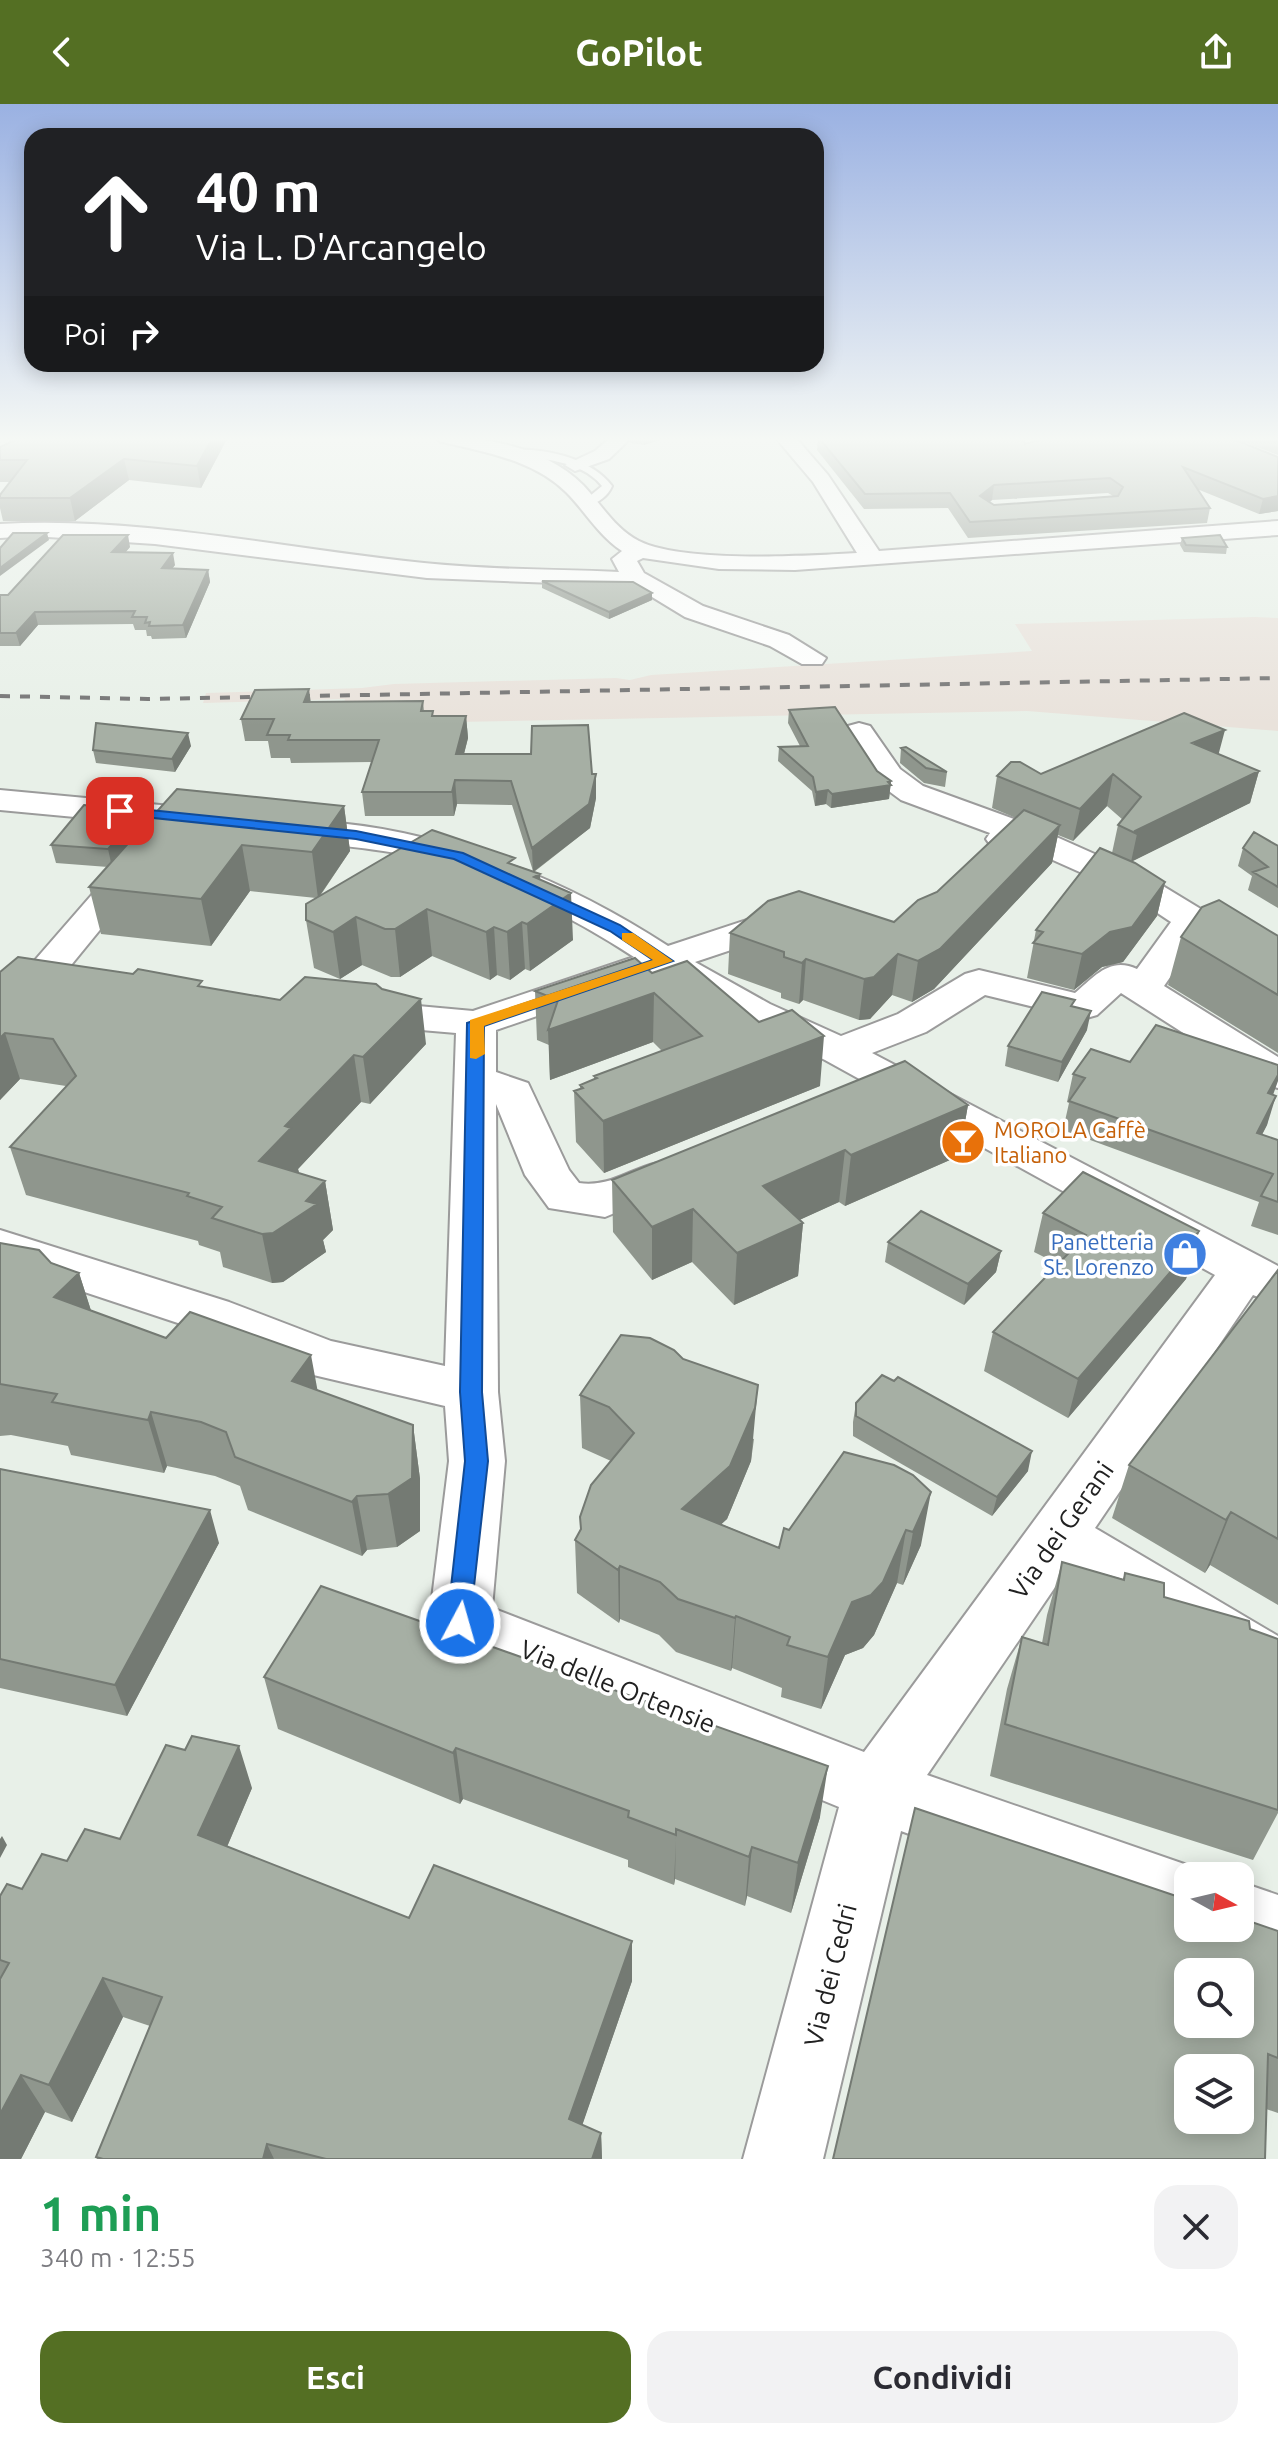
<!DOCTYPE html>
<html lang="it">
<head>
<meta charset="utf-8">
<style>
  body { margin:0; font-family:Ubuntu,sans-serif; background:#f2f2f3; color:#2b2b33; height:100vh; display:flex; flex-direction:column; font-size:30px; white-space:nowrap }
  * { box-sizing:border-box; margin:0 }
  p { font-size:26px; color:#7c7c81 }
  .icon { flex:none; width:44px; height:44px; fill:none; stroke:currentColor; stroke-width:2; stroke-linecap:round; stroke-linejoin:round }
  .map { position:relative; height:2055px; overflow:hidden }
  .side { display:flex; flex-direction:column; background:#fff; flex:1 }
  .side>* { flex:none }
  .banner { position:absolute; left:24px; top:24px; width:800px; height:244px; border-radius:24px; box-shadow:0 4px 20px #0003; background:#202124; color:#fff; overflow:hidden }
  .needle { width:52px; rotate:98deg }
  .fabs { position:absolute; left:1174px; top:1758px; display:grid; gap:16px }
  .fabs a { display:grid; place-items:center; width:80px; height:80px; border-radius:16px; background:#fff; box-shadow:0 4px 20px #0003; font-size:40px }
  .pin { position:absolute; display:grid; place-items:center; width:68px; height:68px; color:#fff; margin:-34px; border-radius:16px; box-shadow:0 4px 12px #0006 }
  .me { position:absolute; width:88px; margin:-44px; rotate:6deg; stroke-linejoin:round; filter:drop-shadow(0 0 6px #0008) }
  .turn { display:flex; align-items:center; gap:28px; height:168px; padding:0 40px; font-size:36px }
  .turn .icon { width:104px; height:104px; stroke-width:2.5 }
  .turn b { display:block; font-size:56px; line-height:68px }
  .then { display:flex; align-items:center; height:76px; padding:0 40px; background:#0003; gap:16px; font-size:30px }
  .round { display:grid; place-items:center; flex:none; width:84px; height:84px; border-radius:24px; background:#f2f2f3 }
  .headline { display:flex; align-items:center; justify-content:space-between; height:136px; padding:0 40px }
  h1 { font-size:48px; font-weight:700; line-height:60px; color:#1e9e55 }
  .button { display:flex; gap:16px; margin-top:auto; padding:16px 40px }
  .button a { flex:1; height:92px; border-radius:24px; background:#546f23; color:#fff; font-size:32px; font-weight:700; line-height:92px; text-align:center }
  .button a+a { background:#f2f2f3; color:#2b2b33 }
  header { display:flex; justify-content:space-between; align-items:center; height:104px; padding:0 40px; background:#546f23; color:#fff; font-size:36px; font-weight:700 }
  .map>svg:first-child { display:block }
  .industrial { fill:#e9e2db }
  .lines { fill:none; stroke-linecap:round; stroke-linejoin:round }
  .service-casing { stroke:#9b9b9b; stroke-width:4 }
  .minor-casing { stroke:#9b9b9b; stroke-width:4 }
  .service { fill:#fff; fill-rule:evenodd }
  .minor { fill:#fff; fill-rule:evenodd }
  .rail { stroke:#6f6f6f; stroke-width:4; stroke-dasharray:10 10; stroke-linecap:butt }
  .wall { fill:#8f968d; fill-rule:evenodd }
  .shaded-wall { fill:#747a73 }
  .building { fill:#a6afa4; stroke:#747a73; stroke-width:2; fill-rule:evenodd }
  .route { fill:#1a73e8; stroke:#114b97; stroke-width:2 }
  .slow { fill:#f59e0b }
  .labels { text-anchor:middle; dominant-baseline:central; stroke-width:7; stroke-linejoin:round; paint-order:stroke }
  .food-label { font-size:22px; fill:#c56008; stroke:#fff; text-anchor:start }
  .shop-label { font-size:22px; fill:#366cbe; stroke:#fff; text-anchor:end }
  .near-street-label { font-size:26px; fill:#212121; stroke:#fff }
</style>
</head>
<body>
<header><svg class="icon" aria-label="back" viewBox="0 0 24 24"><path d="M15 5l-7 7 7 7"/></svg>GoPilot<svg class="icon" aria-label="share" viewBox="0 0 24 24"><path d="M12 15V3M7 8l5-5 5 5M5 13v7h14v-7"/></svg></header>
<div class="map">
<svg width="1278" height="2055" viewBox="0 0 1278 2055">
  <rect width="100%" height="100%" fill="#e8f0e8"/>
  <path class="industrial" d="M1255 513 1278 514V627L1027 607 347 620 340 617 345 595 203 599 206 589 362 584 394 580 616 574 630 576 651 571 1032 547 1015 520Z"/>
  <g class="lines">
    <g class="service-casing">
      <path id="service" d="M506 346C542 343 590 353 612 382 608 392 596 402 585 400V396L602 382C579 354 539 356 506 350Z"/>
    </g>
    <g class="minor-casing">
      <path id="minor" d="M436 333C486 332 546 344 583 381 601 400 615 425 639 437 683 459 805 452 857 449L813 378 775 333H795L828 371 879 447 1278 417V431L795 466 719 465 643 454 637 457 644 469 703 502 789 531 826 554 822 560H802L770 542 685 513 634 482 427 474 155 440 33 432 0 434V420C141 412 284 445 424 459 488 466 554 465 619 468L612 455 622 447C598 431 585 407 566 388 532 355 483 348 439 337Z
        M611 333H632L609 355 575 367 565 361 595 347Z
        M859 619 870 622 900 665 923 682 1025 719 1153 776 1278 852V881L1264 877 1197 834 1164 882 1278 953V984L1263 980 1121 889 1097 911 1083 915 985 891 926 928 872 949 1278 1162V1201L1253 1191 1095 1424 1278 1532V1593L1256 1585 1066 1467 927 1671 1213 1770 1188 1772V1824H1204L1188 1831 901 1727 823 2055H743L839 1703 438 1538 429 1519 449 1357 445 1302 305 1269 193 1224 0 1160V1126L229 1198 331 1237 445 1262 456 929 363 921 349 917 343 909 349 901 363 897 473 907 634 853C575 814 487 769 418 753 372 743 324 742 278 731L273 724 278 717C298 712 319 717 339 719 456 731 570 778 668 842L771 808 784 805 797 808 802 816 797 824 695 858 770 900 841 932 898 910 965 870 979 866 1075 889C1094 873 1110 852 1137 865L1171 818 1129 790 1017 740 1003 745 991 742 986 735 990 729 901 696 878 679 844 628 848 622ZM660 870 742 916 825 956 1215 1171 864 1648 492 1504 505 1357 498 1288 496 1000 525 1071 549 1104 605 1113 684 1080 691 1070 684 1060C644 1049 621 1085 579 1079L569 1066 528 979 496 968V926Z
        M0 686 214 706 226 709 230 716 226 723 214 726 0 706Z
        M135 752 147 755 152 762 63 871 93 876 98 884 93 892 79 896 32 890 24 871 29 863 123 755Z
        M1240 1778 1278 1791V1863L1215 1839 1208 1824H1240Z"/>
    </g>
    <use href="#service" class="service"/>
    <use href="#minor" class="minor"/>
    <path class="rail" d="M0 592 148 595 1278 574"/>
  </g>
  <path class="wall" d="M21 333H228L201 384 129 376 75 417H3L0 404V391L10 378H0V343Z
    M630 333H668L644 341 630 339Z
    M818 333 1025 340 1278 353V407L1259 410 1197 385 1210 404 1207 419 968 434 948 404 864 405 817 346ZM1108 389 1113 392 994 401 990 398 992 396Z
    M1229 333H1278V351Z
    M1182 434 1227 443 1226 450 1184 448 1180 441Z
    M130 443 125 448 175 461 172 464 208 466 210 478 186 534 152 535 151 532H147L146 526H135L133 520 38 521 20 542H0V491H8Z
    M542 477 652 496 609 515 542 484Z
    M311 597H423L424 607H433V612H466L468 634 464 650 596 670V694L590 724 534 768 540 776 573 836 530 867 525 865 510 876 497 871 490 876 432 852 400 873H391L362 861 340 875 314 864 306 816 316 794 250 787 211 842 101 830 89 783 108 763 56 759 51 741 142 708 145 721 344 702 350 747 320 792 515 761 533 767 512 701 457 700 454 712H365L362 688 372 658 291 659 290 654H271L268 637H245L241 615Z
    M789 606 891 677 889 695 831 704 826 700 815 702 812 687 778 657 779 643 800 642 788 619Z
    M191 642 175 668 96 659 93 646Z
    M901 644 947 668 945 683 924 679 900 659Z
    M1218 650 1259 667 1250 699 1132 757 1165 778 1157 812 1123 858 1102 863 1074 886 1027 874 1036 826 1112 749 1118 721 1123 716 1107 702 1073 737 1058 731 1052 759 934 885 912 898 892 891 870 915 859 916 803 896 799 900 781 894V889L728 870 730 829 894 818 937 788 1016 714 992 704 997 672 1041 670Z
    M1278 742V804L1248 786 1252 772 1238 762 1243 744Z
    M1278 832V949L1168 881 1181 833Z
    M0 868 203 883 426 940 370 1000 361 998 298 1065 299 1069 325 1077 333 1126 323 1136 326 1148 283 1178 272 1179 223 1163 220 1148 199 1141 198 1137 26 1091 10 1043 66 982 20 975 0 996Z
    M652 869 820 982 604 1069 576 1038 574 987 580 985V981L594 975V972L662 947 653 938 550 976 549 941 537 936 535 887Z
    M1087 926 1058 978 1005 962 1008 942Z
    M1130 958 1273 991 1267 1021 1262 1031 1278 1036V1131L1251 1122 1259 1098 1063 1026 1069 999 1067 998 1073 970Z
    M968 1001 959 1052 845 1102 839 1098 799 1116 803 1119 798 1172 734 1201 692 1158 652 1176 613 1128 612 1076Z
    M1043 1109 1199 1127 1186 1175 1068 1314 984 1267 993 1228 1058 1160 1034 1148Z
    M888 1138 1001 1147 996 1168 964 1201 885 1158Z
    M0 1139 79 1169 91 1207 413 1321 420 1375V1427L397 1443 367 1446 362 1452 248 1406 240 1382 215 1372 167 1362 164 1369 71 1351 68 1342 11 1331 0 1332Z
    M1278 1166V1501L1210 1461 1205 1469 1112 1414 1129 1361Z
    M580 1291 754 1335 751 1357 727 1415 721 1420 779 1444 789 1426 894 1361 921 1441 903 1481 897 1479 874 1531 863 1544 845 1551 821 1605 781 1593 782 1584 732 1564 731 1567 676 1548 659 1531 620 1515 619 1519 577 1489 575 1436 580 1426V1413L611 1357 582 1344Z
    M856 1299 1028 1367 992 1412 853 1332V1318Z
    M0 1365 219 1439 127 1612 0 1584Z
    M1062 1458 1123 1475 1125 1469 1164 1493 1278 1535V1709L1253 1756 990 1672 1007 1585 1022 1533 1042 1539 1047 1511Z
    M264 1573 820 1713 791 1809 747 1792 745 1802 675 1775 674 1781 628 1763V1756L463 1695 460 1700 278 1625Z
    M252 1684 227 1743 409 1814 632 1877 582 2021 601 2029 602 2055H97L96 2053 150 1922 123 1913 72 2018 45 2008 21 2055H0V1792L22 1785 67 1757Z
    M1278 1827V2009L1266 2005 833 2055Z"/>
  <path class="shaded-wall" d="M213 333H228L201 384 197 362Z
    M644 333H668L644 341Z
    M124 355 129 376 75 417 70 394Z
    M994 381 992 396 978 407 980 392Z
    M1278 392V407L1259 410 1263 395Z
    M47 429 49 436 0 472V464Z
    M128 431 130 443 115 461 112 448Z
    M173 449 175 461 164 476 162 464Z
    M208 466 210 478 186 534 183 521Z
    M652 489V496L609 515V508Z
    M35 508 38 521 20 542 16 529Z
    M309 585 312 607 304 598Z
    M466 612 468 634 458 673 456 650Z
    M1225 626 1217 656 1192 639Z
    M188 629 191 642 175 668 172 655Z
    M1259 667 1250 699 1131 758 1137 730 1135 727Z
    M596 670V694L590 724 533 768 532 744Z
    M1113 670 1107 702 1073 737 1080 705Z
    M455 676 457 700 454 712 452 688Z
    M891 677 889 695 831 704 832 690Z
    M828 686 826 700 815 702 816 688Z
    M344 702 350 747 318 794 312 748Z
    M142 708 146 725 112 763 108 745Z
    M1060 721 1052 759 934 885 912 898 918 857Z
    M242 741 250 787 211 842 201 795Z
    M540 770 542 810 571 789 573 836 530 867 527 820 534 773Z
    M1165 778 1157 812 1123 858 1102 863 1074 886 1082 850Z
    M427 805 432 852 400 873 395 825Z
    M356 813 362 861 340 875 333 828Z
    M522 818 525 865 510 876 507 828Z
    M494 823 497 871 490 876 486 828Z
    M898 850 892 891 870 915 859 916 864 875Z
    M806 855 803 896 799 900 802 859Z
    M654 889 653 938 550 976 548 926Z
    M421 895 426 940 370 1000 363 953Z
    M1091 907 1087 926 1058 978 1062 958Z
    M5 929 20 975 0 996V934Z
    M824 932 820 982 604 1069 603 1017Z
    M354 951 361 998 298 1065 300 1072 259 1057 285 1022Z
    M1278 971V977L1273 991 1258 1018 1268 989Z
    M1276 992 1267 1021 1247 1058 1257 1029Z
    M968 1001 959 1052 845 1102 851 1051Z
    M845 1046 839 1098 760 1134 763 1082Z
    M325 1077 333 1126 323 1136 326 1148 283 1178 272 1179 262 1130 306 1097Z
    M693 1105 692 1158 652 1176V1123Z
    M803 1119 798 1172 734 1201 737 1149Z
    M1199 1127 1196 1139 1198 1136 1186 1175 1068 1314 1078 1275Z
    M1001 1147 996 1168 964 1201 968 1180Z
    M79 1169 96 1222 54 1193Z
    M311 1251 321 1305 292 1277Z
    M758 1281 751 1357 727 1415 681 1458 682 1405Z
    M151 1308 167 1362 164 1369 148 1316Z
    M413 1321 420 1375V1427L397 1443 388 1390Z
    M1032 1347 1028 1367 992 1412 997 1393Z
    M931 1388 921 1441 903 1481 913 1428Z
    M357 1392 367 1446 362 1452 352 1398Z
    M210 1406 219 1439 127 1612 115 1581Z
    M1231 1408 1210 1461 1205 1469 1226 1416Z
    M906 1426 897 1479 874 1531 863 1544 845 1551 821 1605 828 1553 852 1498Z
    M620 1462V1515L619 1519 618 1466Z
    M736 1512 732 1564 731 1567 735 1514Z
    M239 1642 252 1684 214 1773 198 1731Z
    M456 1644 463 1695 460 1700 453 1649Z
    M828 1662 820 1713 791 1809 798 1759Z
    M676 1725 675 1775 674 1781 676 1731Z
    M2 1732 7 1741 0 1754V1735Z
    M752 1743 747 1792 745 1802 749 1753Z
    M632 1837V1877L572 2051 569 2015Z
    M103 1874 123 1913 72 2018 49 1981Z
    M21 1971 45 2008 21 2055H0V2010Z
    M601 2029 602 2055H592Z
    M267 2040 274 2055H263Z"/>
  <path class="building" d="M21 333H213L197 362 124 355 70 394H0V391L27 356H0V343Z
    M818 333H1022L1025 340 1050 333H1228L1278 353V392L1263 395 1183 363 1210 404 970 418 950 389 865 390ZM1110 374 1123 383 1118 392 994 401 980 392 994 381Z
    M13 429H47L0 464V444Z
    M63 431H128L112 448 173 449 162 464 208 466 183 521 149 522 150 518 145 519 147 513H132L135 507 35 508 16 529H0V491H8Z
    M1220 431 1227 443 1186 441 1182 434Z
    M542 477 633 478 652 489 609 508Z
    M309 585 304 598 423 597 421 607H433L432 612H466L456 650H531L532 622 588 621 592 670H596L589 700 532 744 511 677 455 676 452 688H362L379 636H288L290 631H267L274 615H241L255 586Z
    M835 603 877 667 891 677 888 678 891 681 832 690 828 686 816 688 813 673 779 643 808 642 789 606Z
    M1184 609 1225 626 1192 639 1259 667 1135 727 1137 730 1118 721 1141 693 1113 670 1080 705 997 672 1011 658H1020L1041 670Z
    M96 619 188 629 172 655 93 646Z
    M906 643 947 668 926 664 901 644Z
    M177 685 344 702 312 748 242 741 201 795 89 783Z
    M84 701 142 708 108 745 51 741Z
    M1024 706 1060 721 940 845 918 857 898 850 874 873 864 875 806 855 802 859 784 853V848L730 829 768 797 799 787 894 818 918 796 937 788Z
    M432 726 515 754 508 759 540 770 534 773 571 789 527 820 522 818 507 828 494 823 486 828 427 805 395 825H385L356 813 333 828 306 816V800Z
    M1254 728 1278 742V783L1253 768 1268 763 1243 744Z
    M1100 744 1135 759 1165 778 1132 823 1110 828 1082 850 1033 839 1043 828 1036 826Z
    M1219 796 1278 832V891L1181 833 1202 803Z
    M18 853 133 870 138 865 202 877 198 882 280 896 305 873 376 880 382 885 421 895 363 953 354 951 285 1022 291 1024 259 1057 325 1077 306 1097 317 1100 273 1129 262 1130 212 1114 222 1103 187 1092 189 1089 10 1043 76 972 53 935 5 929 0 934V868Z
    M635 854 652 869 687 857 759 918 792 906 824 932 603 1017 574 987 583 984 580 981 597 974 594 972 702 932 654 889 548 926 558 896 535 887Z
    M1042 888 1075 896 1071 902 1091 907 1062 958 1008 942Z
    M1156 921 1278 961V971L1268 989 1276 992 1257 1029 1278 1036V1098L1261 1092 1273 1070 1069 997 1085 974 1073 970 1091 945 1130 958Z
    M905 957 968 1001 851 1051 845 1046 763 1082 803 1119 737 1149 693 1105 652 1123 612 1076Z
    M1083 1068 1199 1127 1193 1135 1198 1136 1078 1275 993 1228 1086 1131 1043 1109Z
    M921 1107 1001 1147 968 1180 888 1138Z
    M0 1139 39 1146 51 1159 79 1169 54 1193 166 1234 190 1208 311 1251 292 1277 413 1321 412 1374 388 1390 357 1392 352 1398 235 1353 226 1328 201 1318 151 1308 148 1316 52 1298 57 1290 0 1280Z
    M1278 1166V1435L1231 1408 1226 1416 1129 1361Z
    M621 1231 650 1234 674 1246 683 1255 758 1281 755 1304 730 1362 682 1405 779 1444 784 1424 789 1426 844 1348 894 1361 913 1371 931 1388 913 1428 906 1426 883 1478 871 1491 852 1498 828 1553 787 1541 790 1533 736 1512 735 1514 678 1495 660 1478 620 1462 618 1466 575 1436 581 1425 580 1413 591 1381 634 1329 609 1303 580 1291Z
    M882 1271 894 1277 898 1273 1032 1347 997 1393 856 1312V1299Z
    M0 1365 210 1406 115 1581 0 1555Z
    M1062 1458 1124 1476 1125 1469 1164 1479V1493L1249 1517 1250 1525 1278 1535V1706L1005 1620 1022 1533 1048 1541Z
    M321 1482 828 1662 798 1759 752 1743 749 1753 676 1725V1731L628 1713 629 1707 456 1644 453 1649 264 1573Z
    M192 1632 239 1642 198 1731 409 1814 434 1761 632 1837 569 2015 601 2029 592 2055H326L267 2040 263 2055H103L96 2053 162 1893 103 1874 49 1981 21 1971 0 2010V1875L9 1859 0 1856V1792L7 1780 22 1785 42 1750 67 1757 85 1725 120 1735 166 1641 185 1646Z
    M915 1704 1188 1796V1824H1240V1814L1278 1827V1954L1268 1950 1265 2055H833ZM1188 1868H1240V1920H1188ZM1188 1964H1240V2016H1188Z"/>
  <linearGradient id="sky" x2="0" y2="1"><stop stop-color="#9ab1e2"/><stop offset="0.54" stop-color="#f5f8f5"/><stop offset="1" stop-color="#f5f8f5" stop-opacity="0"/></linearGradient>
  <rect width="1278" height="621" fill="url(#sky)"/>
  <path class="route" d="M120 703 356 727 463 749 620 821 673 857 484 922 482 1288 488 1357 469 1527 460 1530 451 1527 447 1519 465 1357 460 1288 467 919 653 856 610 827 454 755 356 735 115 710 113 707Z"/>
  <path class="slow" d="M622 829H633L673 857 484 922 485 950 476 955 470 954V916L653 856 622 836Z"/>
  <defs>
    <g id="bar-disc" transform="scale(2.3)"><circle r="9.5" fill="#e8710a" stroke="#fff"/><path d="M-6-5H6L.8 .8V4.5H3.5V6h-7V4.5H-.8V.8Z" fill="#fff"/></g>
    <g id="shop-disc" transform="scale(2.3)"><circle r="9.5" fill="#3f7fe0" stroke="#fff"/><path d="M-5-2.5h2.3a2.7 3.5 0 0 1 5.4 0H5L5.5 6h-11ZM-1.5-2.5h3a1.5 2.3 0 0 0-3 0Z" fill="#fff"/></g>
  </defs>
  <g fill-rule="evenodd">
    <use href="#bar-disc" x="963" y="1038"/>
    <use href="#shop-disc" x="1185" y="1150"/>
  </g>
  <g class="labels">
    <g class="food-label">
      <text x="994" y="1025">MOROLA Caffè<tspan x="994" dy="25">Italiano</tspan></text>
    </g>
    <g class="shop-label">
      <text x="1154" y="1137">Panetteria<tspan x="1154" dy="25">St. Lorenzo</tspan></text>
    </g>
    <g class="near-street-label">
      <text transform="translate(1061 1426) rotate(-55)">Via dei Gerani</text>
      <text transform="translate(618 1582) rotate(22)">Via delle Ortensie</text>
      <text transform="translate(830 1871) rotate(-76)">Via dei Cedri</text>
    </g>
  </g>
</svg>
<div class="fabs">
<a><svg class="needle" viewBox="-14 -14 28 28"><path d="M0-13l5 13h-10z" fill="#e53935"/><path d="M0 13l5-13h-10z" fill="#7c7c81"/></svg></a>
<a><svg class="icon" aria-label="search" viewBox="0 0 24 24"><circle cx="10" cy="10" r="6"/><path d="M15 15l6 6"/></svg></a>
<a><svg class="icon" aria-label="layers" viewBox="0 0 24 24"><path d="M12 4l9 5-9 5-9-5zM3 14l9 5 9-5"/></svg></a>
</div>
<div class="pin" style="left:120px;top:707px;background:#d93025"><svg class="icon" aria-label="arrive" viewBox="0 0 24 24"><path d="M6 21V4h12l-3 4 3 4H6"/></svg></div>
<svg class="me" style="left:460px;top:1519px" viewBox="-20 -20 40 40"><circle r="17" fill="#1a73e8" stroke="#fff" stroke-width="3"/><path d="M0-11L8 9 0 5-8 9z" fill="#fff"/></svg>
<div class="banner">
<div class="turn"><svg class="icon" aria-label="ahead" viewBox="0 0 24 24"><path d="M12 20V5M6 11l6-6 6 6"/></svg><div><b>40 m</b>Via L. D'Arcangelo</div></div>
<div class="then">Poi<svg class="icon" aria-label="right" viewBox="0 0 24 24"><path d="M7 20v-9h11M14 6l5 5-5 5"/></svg></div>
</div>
</div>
<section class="side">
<div class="headline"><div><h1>1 min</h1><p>340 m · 12:55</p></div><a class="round"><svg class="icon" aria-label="close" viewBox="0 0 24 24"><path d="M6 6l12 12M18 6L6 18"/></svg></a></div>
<div class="button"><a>Esci</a><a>Condividi</a></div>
</section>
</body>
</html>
